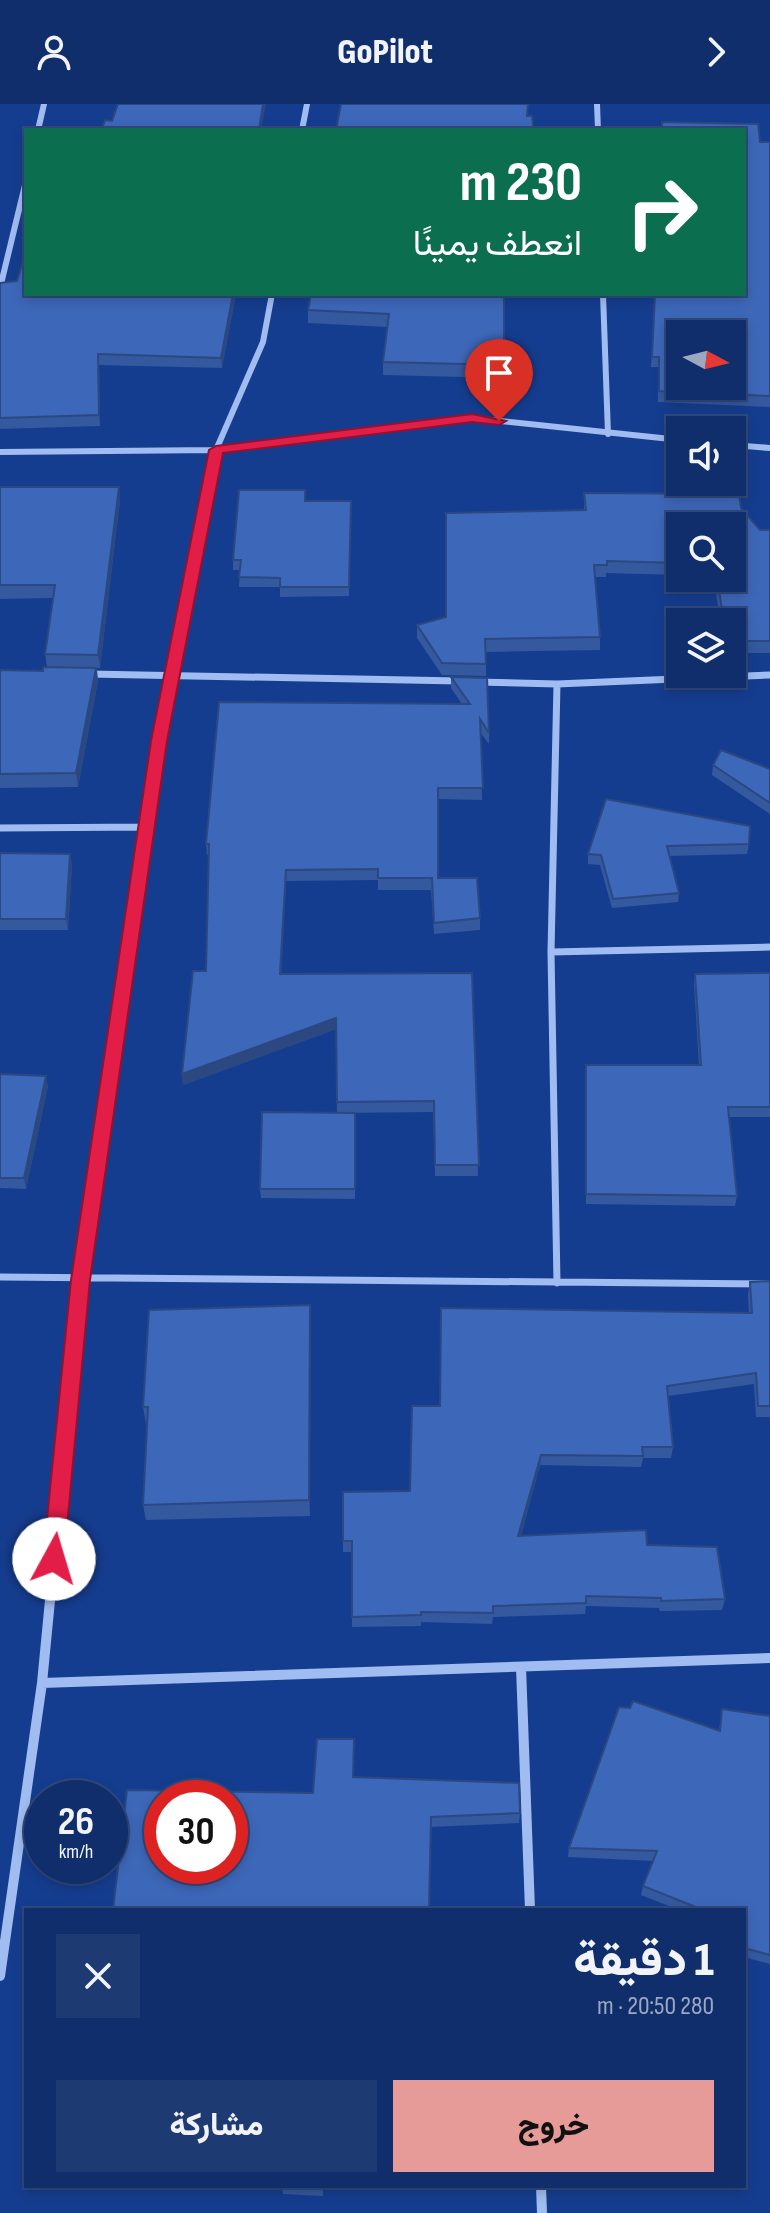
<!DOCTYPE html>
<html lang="ar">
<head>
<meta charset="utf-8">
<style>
  body { margin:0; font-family:"Sofia Sans Condensed",Vazirmatn,sans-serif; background:#1e3a73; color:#f1f3f6; direction:rtl; height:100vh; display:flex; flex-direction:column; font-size:30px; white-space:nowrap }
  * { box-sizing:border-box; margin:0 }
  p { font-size:26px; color:#9ca8c1 }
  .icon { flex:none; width:44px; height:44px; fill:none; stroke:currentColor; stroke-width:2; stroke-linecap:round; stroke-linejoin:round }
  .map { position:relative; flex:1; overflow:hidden; direction:ltr }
  .panel { position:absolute; left:24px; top:1804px; width:722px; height:280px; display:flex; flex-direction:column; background:#102e6b; border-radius:0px; box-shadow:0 4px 12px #0003,0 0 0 2px #304a7e; direction:rtl }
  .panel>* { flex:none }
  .top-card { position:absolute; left:24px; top:24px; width:722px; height:168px; border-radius:0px; box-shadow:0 4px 12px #0003,0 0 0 2px #304a7e; direction:rtl; background:#0b6e4f; color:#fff; overflow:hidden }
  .needle { width:52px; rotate:97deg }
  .controls { position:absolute; left:666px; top:216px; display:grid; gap:16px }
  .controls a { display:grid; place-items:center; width:80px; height:80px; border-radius:0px; background:#102e6b; box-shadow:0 4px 12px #0003,0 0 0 2px #304a7e; font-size:40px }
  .speed { position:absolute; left:24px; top:1676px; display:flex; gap:16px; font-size:40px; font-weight:700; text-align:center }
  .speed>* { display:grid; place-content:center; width:104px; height:104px; border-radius:50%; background:#102e6b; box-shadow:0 4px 12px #0003,0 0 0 2px #304a7e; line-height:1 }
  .speed small { font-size:20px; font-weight:400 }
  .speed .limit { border:12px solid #d22; background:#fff; color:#111 }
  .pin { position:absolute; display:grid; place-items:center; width:68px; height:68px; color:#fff; margin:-82px -34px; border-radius:50% 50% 50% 0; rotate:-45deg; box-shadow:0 0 8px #0007 }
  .pin .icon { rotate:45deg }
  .me { position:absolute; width:88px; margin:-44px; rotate:6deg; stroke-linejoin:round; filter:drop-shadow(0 0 6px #0008) }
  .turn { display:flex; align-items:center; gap:28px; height:168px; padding:0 32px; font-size:36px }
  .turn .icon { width:104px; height:104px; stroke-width:2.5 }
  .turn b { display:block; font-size:56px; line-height:68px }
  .round { display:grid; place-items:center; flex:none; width:84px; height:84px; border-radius:0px; background:#1e3a73 }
  .headline { display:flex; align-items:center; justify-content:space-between; height:136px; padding:0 32px }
  h1 { font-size:48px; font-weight:800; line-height:60px }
  .cta { display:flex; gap:16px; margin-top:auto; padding:16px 32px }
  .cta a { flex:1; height:92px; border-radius:0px; background:#e69b98; color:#111; font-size:32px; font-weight:800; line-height:92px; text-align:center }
  .cta a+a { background:#1e3a73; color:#f1f3f6 }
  header { display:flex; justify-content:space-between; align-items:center; height:104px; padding:0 32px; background:#102e6b; font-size:36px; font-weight:800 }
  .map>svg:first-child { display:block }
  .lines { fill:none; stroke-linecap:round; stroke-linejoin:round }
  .street-far2 { stroke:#a0bcf0; stroke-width:6 }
  .street-far1 { stroke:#a0bcf0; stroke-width:7 }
  .street { stroke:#a0bcf0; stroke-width:10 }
  .wall { fill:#34599e; fill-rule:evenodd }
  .shaded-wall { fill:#2b4881 }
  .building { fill:#3d67b8; stroke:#2b4881; stroke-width:2; fill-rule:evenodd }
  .route { fill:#e11d48; stroke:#92132f; stroke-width:2 }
</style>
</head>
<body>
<header><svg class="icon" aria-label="forward" viewBox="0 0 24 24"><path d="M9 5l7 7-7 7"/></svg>GoPilot<svg class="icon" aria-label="person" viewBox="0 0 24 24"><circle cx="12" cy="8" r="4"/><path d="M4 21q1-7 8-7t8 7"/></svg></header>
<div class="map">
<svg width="770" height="2109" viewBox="0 0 770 2109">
  <rect width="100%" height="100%" fill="#153d8f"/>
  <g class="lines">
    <path class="street-far2" d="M597 0 598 26
      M38 26 44 0
      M302 26 307 0
      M0 184 26 77
      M603 190 608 330
      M732 341 770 344
      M0 348 216 346 472 314 680 336
      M178 541 216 346 263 238 272 190"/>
    <path class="street-far1" d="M89 570 459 577
      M477 578 557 580 770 571
      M557 580 551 848 557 1179
      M0 724 148 723
      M551 848 770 843
      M0 1173 770 1180
      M76 1230 159 637 178 539"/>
    <path class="street" d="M521 1563 530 1806
      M42 1579 770 1554
      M0 1872 42 1579 76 1228
      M541 2082 542 2109"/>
  </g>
  <path class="wall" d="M662 18 758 20 760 38H770V303L658 298V263H651L655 190H744V26H661ZM680 230H732V282H680Z
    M17 177 236 190 222 264 99 261 100 322 0 325V179Z
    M504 190V274L383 271V258L387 223 308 219V206Z
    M0 383 120 396 100 564H97L98 577 78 683 0 684V566L43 567 47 563 45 550 53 494 0 495Z
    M584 389 741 404 760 426H770V549H732V518H721L713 474H732L680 422V471L606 469V473H595L600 533V546L486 548V572L442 571 417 534V521L446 514 584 406Z
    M305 397H351L349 492 280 493V483H239L240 466H233V456Z
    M451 573 489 629V640L480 628 482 696 438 695V774L480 814V826L434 830 431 786H378V776L286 777 281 870 472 869 478 1072H435L433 1008 337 1009 336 925 183 981 182 970 206 867 209 751H207L206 740 462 600 451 584Z
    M713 661 770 665V710L712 671Z
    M606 695 749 740 747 750 669 752 679 789 678 798 612 804 600 761 588 760V750Z
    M0 749 72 760 68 826H0Z
    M770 869V1013H729L737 1092 735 1102 586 1100V961H699L694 880 695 870Z
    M0 970 48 982 26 1085 0 1084Z
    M355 1009V1095L261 1094 260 1085Z
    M770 1177V1313H756L754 1280 668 1292 673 1343 671 1354H643L641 1363 540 1361 521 1432 647 1441 725 1495 722 1506 660 1507 659 1504 586 1502 585 1510 493 1513 492 1520 421 1518V1522L352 1523V1448H343V1388L410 1387 439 1302 749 1209 748 1190 750 1178Z
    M310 1201V1412L146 1416 143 1401 148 1320H146L143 1303Z
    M630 1604 719 1627 722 1605 770 1612V1860L744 1853V1806H679L641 1791 643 1782 653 1757 568 1753 569 1744Z
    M353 1673 520 1709 519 1719 430 1723 313 1689Z
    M282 2082H323V2092L283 2090Z"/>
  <path class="shaded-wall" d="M263 0H266L261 26H259Z
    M233 190H236L222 264 221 254Z
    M98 250 99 261 100 322 99 311Z
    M119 383 120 396 100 564 98 551Z
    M96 564 98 577 78 683 76 669Z
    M70 750 72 760 68 826 66 815Z
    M286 766V777L281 881 280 870Z
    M336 914 337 925 183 981 182 970Z
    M46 972 48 982 26 1085 24 1074Z
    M310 1201 311 1218 310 1412 309 1396Z
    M541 1351 540 1361 518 1443V1432Z"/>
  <path class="building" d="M118 0H263L259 26H62L63 24 102 25 105 16 112 17Z
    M341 0H528L527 12H532L533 21 532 26H336Z
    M662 18 758 20 760 38H770V292L659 287V253H652L655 190H744V26H662ZM680 230H732V282H680Z
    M26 147V190H233L221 254 98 250 99 311 0 314V179L17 177Z
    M311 190H504V261L383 258 389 210 308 206Z
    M0 383H119L98 551 45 550 55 481H0Z
    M239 386H305V397H351L349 483H280V474L239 473 241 456H233Z
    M584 389 739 390 741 404 760 426H770V537H732V518H724L717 474H732V422H680V459L607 457V461H594L600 533 485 535 486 560 442 559 417 521 446 513V409L586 406Z
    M43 563 96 564 76 669 0 670V566L43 567Z
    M451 573 487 574 489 629 480 615 483 684H438V774H477L480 814 434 819 432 774H378V765L286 766 280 870 472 869 479 1061H435L434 997 337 998 336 914 182 970 193 867H206L209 740H206L219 598 470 600Z
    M721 646 770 665V699L713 661Z
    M606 695 750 722 749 740 667 742 679 789 613 795 601 751 588 750Z
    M0 749 70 750 66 815H0Z
    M770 869V1003H728L737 1092 586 1090V961H701L695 870Z
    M0 970 46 972 24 1074H0Z
    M262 1008 355 1009V1085H260Z
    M770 1177V1302H758L756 1269 667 1282 673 1343H642L643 1352 541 1351 518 1432 646 1426 647 1441 717 1443 725 1495 661 1497V1494L586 1492V1499L493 1502V1509L421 1508V1511L352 1513V1437H343V1388L410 1387 412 1302H440L441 1204 752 1209 750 1178Z
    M310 1201 309 1396 143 1401 148 1303H143L149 1206Z
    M633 1597 720 1627 722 1605 770 1612V1851L744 1844V1806H703L643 1782 657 1747 569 1744 619 1603 630 1604Z
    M317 1635H354L353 1673 519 1679 520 1709 431 1713 429 1806H113L127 1686 313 1689ZM162 1694H230V1762H162Z
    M282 2082H322V2084Z"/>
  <path class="route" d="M472 310 506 317 499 321 472 318 223 349 167 637 90 1176 64 1455 54 1464 46 1461 43 1455 71 1176 151 637 209 346 216 342Z"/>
</svg>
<div class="controls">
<a><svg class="needle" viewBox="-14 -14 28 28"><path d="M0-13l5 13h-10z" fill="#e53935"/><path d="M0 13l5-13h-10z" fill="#9ca8c1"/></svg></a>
<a><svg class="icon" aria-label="sound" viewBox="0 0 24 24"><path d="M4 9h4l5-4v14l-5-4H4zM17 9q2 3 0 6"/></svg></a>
<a><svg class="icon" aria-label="search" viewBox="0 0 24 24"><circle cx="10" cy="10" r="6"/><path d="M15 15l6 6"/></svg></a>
<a><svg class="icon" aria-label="layers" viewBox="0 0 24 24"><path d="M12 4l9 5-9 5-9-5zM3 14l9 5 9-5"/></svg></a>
</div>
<div class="speed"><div>26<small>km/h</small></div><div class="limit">30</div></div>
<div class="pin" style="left:499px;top:317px;background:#d93025"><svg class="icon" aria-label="arrive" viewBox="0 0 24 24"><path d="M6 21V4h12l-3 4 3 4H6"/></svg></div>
<svg class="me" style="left:54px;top:1455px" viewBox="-20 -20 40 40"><circle r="19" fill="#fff"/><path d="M0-13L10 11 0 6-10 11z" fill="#e11d48"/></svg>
<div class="top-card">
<div class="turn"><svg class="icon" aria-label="right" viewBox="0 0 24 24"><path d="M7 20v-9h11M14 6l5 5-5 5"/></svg><div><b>230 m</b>انعطف يمينًا</div></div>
</div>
<section class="panel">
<div class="headline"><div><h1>1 دقيقة</h1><p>280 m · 20:50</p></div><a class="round"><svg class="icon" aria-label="close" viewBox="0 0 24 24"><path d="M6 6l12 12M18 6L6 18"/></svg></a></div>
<div class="cta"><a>خروج</a><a>مشاركة</a></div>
</section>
</div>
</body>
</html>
